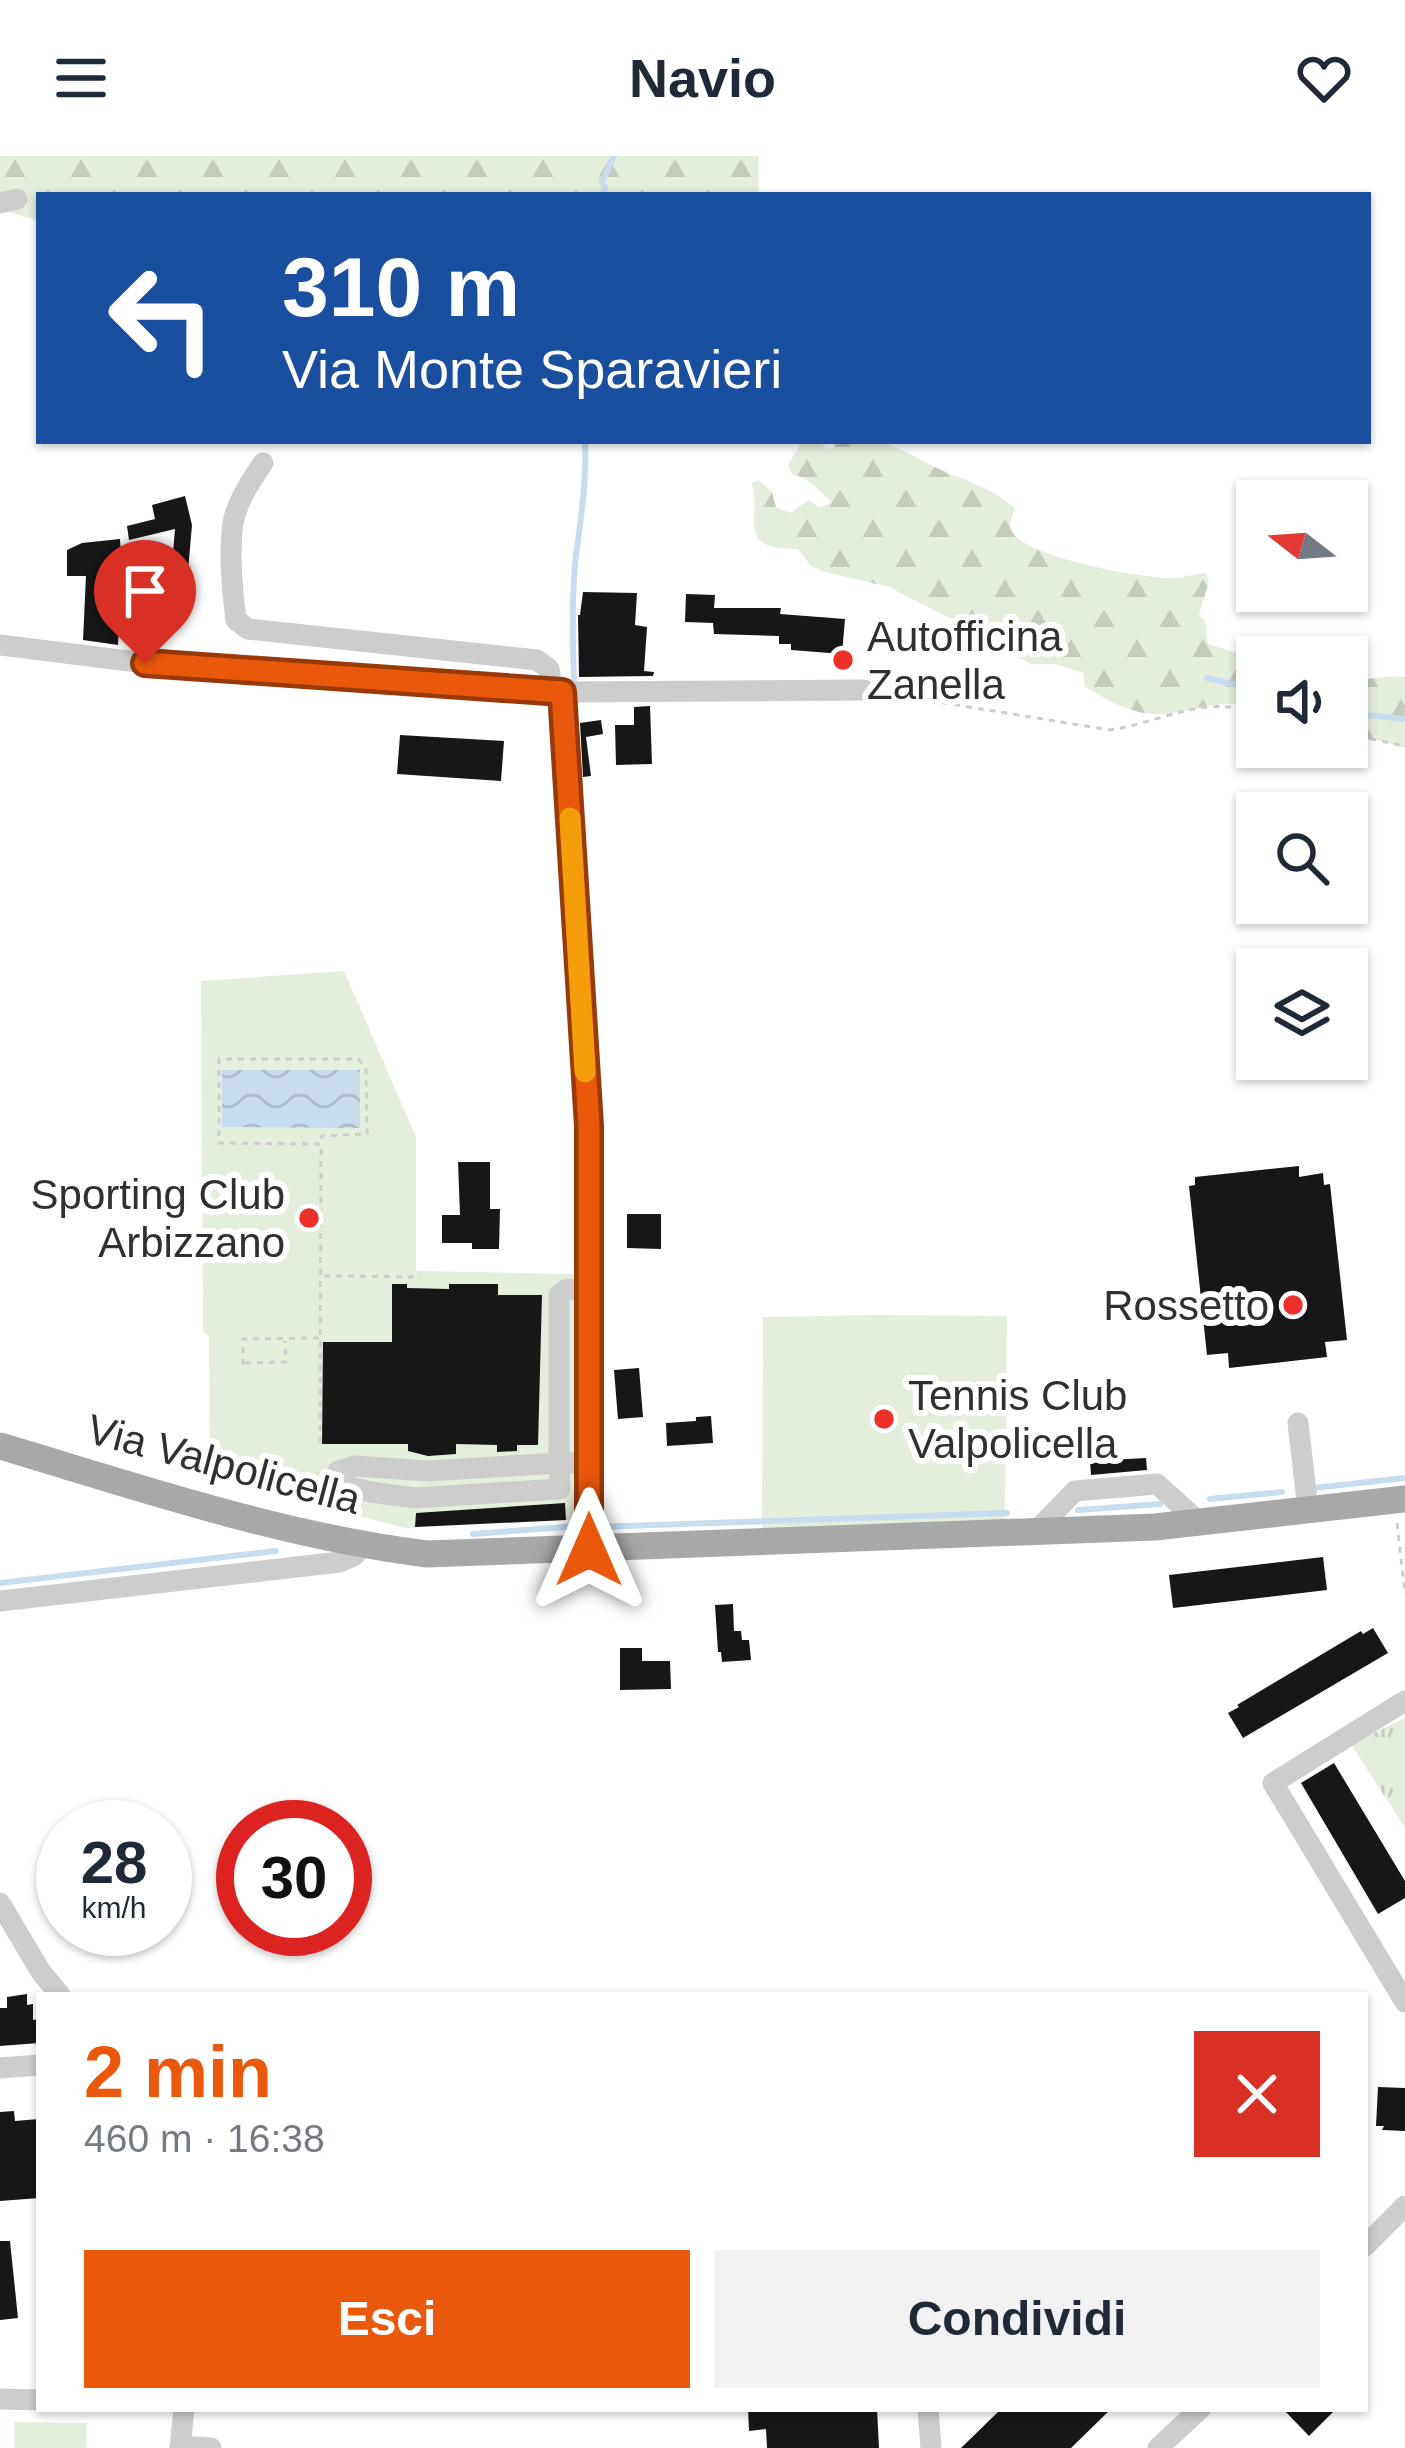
<!DOCTYPE html>
<html lang="it">
<head>
<meta charset="utf-8">
<style>
  body { margin:0; font-family:Arial,sans-serif; background:#f2f2f3; color:#1f2937; height:100vh; display:flex; flex-direction:column; font-size:45px; white-space:nowrap }
  * { box-sizing:border-box; margin:0 }
  p { font-size:39px; color:#747a83 }
  .icon { flex:none; width:66px; height:66px; fill:none; stroke:currentColor; stroke-width:2; stroke-linecap:round; stroke-linejoin:round }
  .map { position:relative; flex:1; overflow:hidden }
  .panel { position:absolute; left:36px; top:1836px; width:1332px; height:420px; display:flex; flex-direction:column; background:#fff; border-radius:0px; box-shadow:0 3px 9px #0004 }
  .panel>* { flex:none }
  .top-card { position:absolute; left:36px; top:36px; width:1335px; height:252px; border-radius:0px; box-shadow:0 3px 9px #0004; background:#1a4fa0; color:#fff; overflow:hidden }
  .needle { width:78px; rotate:287deg }
  .controls { position:absolute; left:1236px; top:324px; display:grid; gap:24px }
  .controls a { display:grid; place-items:center; width:132px; height:132px; border-radius:0px; background:#fff; box-shadow:0 3px 9px #0004; font-size:60px }
  .speed { position:absolute; left:36px; top:1644px; display:flex; gap:24px; font-size:60px; font-weight:700; text-align:center }
  .speed>* { display:grid; place-content:center; width:156px; height:156px; border-radius:50%; background:#fff; box-shadow:0 3px 9px #0004; line-height:1 }
  .speed small { font-size:30px; font-weight:400 }
  .speed .limit { border:18px solid #d22; background:#fff; color:#111 }
  .pin { position:absolute; display:grid; place-items:center; width:102px; height:102px; color:#fff; margin:-123px -51px; border-radius:50% 50% 50% 0; rotate:-45deg; box-shadow:0 0 12px #0007 }
  .pin .icon { rotate:45deg }
  .me { position:absolute; width:132px; margin:-66px; rotate:0deg; stroke-linejoin:round; filter:drop-shadow(0 0 9px #0008) }
  .turn { display:flex; align-items:center; gap:42px; height:252px; padding:0 48px; font-size:54px }
  .turn .icon { width:156px; height:156px; stroke-width:2.5 }
  .turn b { display:block; font-size:84px; line-height:102px }
  .round { display:grid; place-items:center; flex:none; width:126px; height:126px; border-radius:0px; background:#f2f2f3 }
  .overview { display:flex; align-items:center; justify-content:space-between; height:204px; padding:0 48px }
  h1 { font-size:72px; font-weight:700; line-height:90px; color:#ea580c }
  .primary-button { display:flex; gap:24px; margin-top:auto; padding:24px 48px }
  .primary-button a { flex:1; height:138px; border-radius:0px; background:#ea580c; color:#fff; font-size:48px; font-weight:700; line-height:138px; text-align:center }
  .primary-button a+a { background:#f2f2f3; color:#1f2937 }
  header { display:flex; justify-content:space-between; align-items:center; height:156px; padding:0 48px; background:#fff; font-size:54px; font-weight:700 }
  .map>svg:first-child { display:block }
  .grass { fill:#e4eedd }
  .forest { fill:url(#forest-firs) }
  .park { fill:url(#park-tufts) }
  .water { fill:url(#water-waves) }
  .lines { fill:none; stroke-linecap:round; stroke-linejoin:round }
  .stream { stroke:#c9dcee; stroke-width:6 }
  .building { fill:#171717 }
  .path { stroke:#cdcdcd; stroke-width:3; stroke-dasharray:6 6; stroke-linecap:butt }
  .minor { stroke:#cdcdcd; stroke-width:21 }
  .major { stroke:#a8a8a8; stroke-width:27 }
  .route-casing { stroke:#983908; stroke-width:30 }
  .route { stroke:#ea580c; stroke-width:21 }
  .slow { stroke:#f59e0b; stroke-width:21 }
  .poi-dot { fill:#ee302b; stroke:#fff; stroke-width:4.5 }
  .labels { text-anchor:middle; dominant-baseline:central; stroke-width:12; stroke-linejoin:round; paint-order:stroke }
  .poi-label { font-size:42px; fill:#303030; stroke:#fff; text-anchor:start }
  .street-label { font-size:42px; fill:#303030; stroke:#fff }
</style>
</head>
<body>
<header><svg class="icon" aria-label="menu" viewBox="0 0 24 24"><path d="M4 6h16M4 12h16M4 18h16"/></svg>Navio<svg class="icon" aria-label="heart" viewBox="0 0 24 24"><path d="M12 20l-8-8c-3-5 5-10 8-4 3-6 11-1 8 4z"/></svg></header>
<div class="map">
<svg width="1405" height="2292" viewBox="0 0 1405 2292">
  <defs>
    <pattern id="forest-firs" width="22" height="20" patternUnits="userSpaceOnUse" patternTransform="scale(3)"><rect width="22" height="20" fill="#e4eedd"/><path d="M5 1l3.5 6h-7zM16 11l3.5 6h-7z" fill="#c4ccbe"/></pattern>
    <pattern id="park-tufts" width="24" height="20" patternUnits="userSpaceOnUse" patternTransform="scale(3)"><rect width="24" height="20" fill="#e4eedd"/><path d="M3 7l-1-3M5 7V3M7 7l1-3M15 17l-1-3M17 17v-4M19 17l1-3" fill="none" stroke="#c4ccbe"/></pattern>
    <pattern id="water-waves" width="16" height="10" patternUnits="userSpaceOnUse" patternTransform="scale(3)"><rect width="16" height="10" fill="#c9dcee"/><path d="M0 5q4-4 8 0t8 0" fill="none" stroke="#adbdcc"/></pattern>
  </defs>
  <rect width="100%" height="100%" fill="#fff"/>
  <path class="grass" d="M344 815 416 981V1115L579 1118 578 1363 405 1372 210 1321 209 1181 203 1175 201 825Z
    M874 1159 1007 1160 1005 1366 762 1377 763 1161Z
    M14 2266 87 2267 86 2292H14Z"/>
  <path class="forest" d="M0 0H759L758 39H39V65L0 53Z
    M802 285H819L827 293 835 291V285C847 285 862 283 874 285 896 288 917 303 937 312 966 326 988 329 1015 352 1014 358 1010 363 1010 370 1012 400 1143 422 1168 422 1180 423 1194 418 1206 417L1209 425 1199 459 1205 466 1208 488 1247 500 1257 506V556C1229 538 1195 556 1165 558 1134 560 1111 546 1085 531L1083 517 1056 508H1030L985 480 889 431 825 416 811 410 798 393C734 393 762 366 752 327L759 324 772 336 776 351 790 357 809 344 820 352 832 346 806 323 792 318 788 309Z
    M1396 520 1405 521V592L1374 583 1347 587V525Z"/>
  <path class="park" d="M1405 1562V1672L1351 1588Z"/>
  <path class="water" d="M222 914H360V972L222 971Z"/>
  <g class="lines">
    <path class="stream" d="M603 39 605 31 602 26 614 0
      M1207 522 1257 534
      M1347 557 1405 563
      M575 563C574 509 570 453 576 399 581 362 587 323 585 285
      M1314 1332 1405 1322
      M1210 1343 1282 1336
      M1078 1354 1160 1348
      M578 1370 579 1354
      M596 1371 1007 1357
      M473 1378 577 1370
      M0 1427 276 1395"/>
  </g>
  <path class="building" d="M185 340 192 369 186 438H161V419L171 420 175 373 129 384 127 370 155 363 152 349Z
    M120 383 122 413 118 489 83 484 86 420H67V394L82 387Z
    M583 436 637 437 635 469 647 471 644 515 654 516 653 520 579 521 578 459H580Z
    M686 438 715 439 714 452H781L780 458 845 463 842 498 791 494V488H779V480L714 478 713 467 685 466Z
    M650 550 652 608 616 609 615 569H634V551Z
    M601 564 603 578 586 581 591 620 583 621 580 567Z
    M400 579 504 585 501 625 397 618Z
    M458 1006H490V1053H500L499 1093H472V1087H442V1059H460Z
    M1299 1010V1021L1323 1017 1324 1029 1330 1028 1347 1184 1325 1186 1327 1201 1229 1212 1228 1197 1207 1199 1189 1030 1195 1029V1021Z
    M627 1058H661V1093L627 1092Z
    M392 1128H407V1132L449 1133V1128H498V1139H542L538 1289H517V1295L497 1296V1289L456 1288V1298L428 1300 408 1295V1288H322L323 1186H392Z
    M639 1212 643 1261 618 1263 614 1214Z
    M711 1260 713 1287 667 1290 666 1267 696 1265V1261Z
    M1146 1302 1147 1314 1091 1319 1090 1305Z
    M565 1347 566 1364 415 1371 416 1357Z
    M1323 1401 1327 1434 1173 1452 1169 1419Z
    M733 1448 734 1475H741L742 1484H749L751 1504 722 1506 721 1496H718L715 1449Z
    M1373 1472 1388 1497 1243 1582 1228 1557 1239 1551 1237 1549 1361 1475 1363 1478Z
    M620 1492H642V1505H670L671 1533 620 1534Z
    M1334 1607 1405 1725V1742L1378 1758 1301 1627Z
    M27 1838V1849L33 1848V1864L39 1863V1887L0 1890V1852H7V1841Z
    M1378 1931 1405 1932V1975L1382 1974 1384 1970H1376Z
    M14 1955 15 1965 39 1963V2042L0 2045V1956Z
    M0 2085H10L18 2162 0 2164Z
    M748 2253H877L879 2292H767L766 2273 749 2275Z
    M1001 2253H1111L1071 2292H961Z
    M1283 2253H1336L1309 2280Z"/>
  <g class="lines">
    <path class="path" d="M883 537 1110 574C1162 566 1204 538 1257 557
      M1347 578 1405 590
      M324 1120 421 1121
      M245 1207 286 1206 285 1185
      M243 1209V1183L320 1182
      M320 1287 321 988 219 987V903H358L366 913 367 978 322 980 321 988
      M1397 1367 1405 1439"/>
    <path class="minor" d="M0 47 17 43
      M263 307C251 325 237 345 233 367 229 395 232 436 236 464L248 473 537 504 549 513 553 536
      M0 489 145 507 563 536 864 534
      M563 536 588 970 589 1394
      M1298 1267 1308 1354
      M588 1307H559L560 1333 415 1342 371 1336 336 1328 338 1315 355 1310 428 1315 559 1307V1139L565 1134 588 1132
      M1035 1376 1075 1335 1157 1328 1199 1366
      M0 1445 340 1406 355 1399 361 1390
      M1405 1545 1273 1627 1405 1846
      M0 1747 41 1816 60 1839
      M0 1912 39 1909
      M1365 2090 1405 2050
      M0 2243 39 2244
      M928 2253 931 2292
      M180 2290 211 2292
      M180 2292 184 2253
      M1158 2292 1200 2253"/>
    <path class="major" d="M0 1290C141 1332 282 1380 427 1398L1155 1371 1405 1343"/>
  </g>
  <g class="lines">
    <g class="route-casing">
      <path id="route" d="M145 507 562 536 589 970V1394"/>
    </g>
    <use href="#route" class="route"/>
    <path class="slow" d="M570 662 585 916"/>
  </g>
  <g class="poi-dot">
    <circle cx="843" cy="504" r="12"/>
    <circle cx="309" cy="1062" r="12"/>
    <circle cx="1293" cy="1149" r="12"/>
    <circle cx="884" cy="1263" r="12"/>
  </g>
  <g class="labels">
    <g class="poi-label">
      <text x="867" y="480">Autofficina<tspan x="867" dy="48">Zanella</tspan></text>
      <text x="285" y="1038" text-anchor="end">Sporting Club<tspan x="285" dy="48">Arbizzano</tspan></text>
      <text x="1269" y="1149" text-anchor="end">Rossetto</text>
      <text x="908" y="1239">Tennis Club<tspan x="908" dy="48">Valpolicella</tspan></text>
    </g>
    <g class="street-label">
      <text transform="translate(224 1308) rotate(15)">Via Valpolicella</text>
    </g>
  </g>
</svg>
<div class="controls">
<a><svg class="needle" viewBox="-14 -14 28 28"><path d="M0-13l5 13h-10z" fill="#e53935"/><path d="M0 13l5-13h-10z" fill="#747a83"/></svg></a>
<a><svg class="icon" aria-label="sound" viewBox="0 0 24 24"><path d="M4 9h4l5-4v14l-5-4H4zM17 9q2 3 0 6"/></svg></a>
<a><svg class="icon" aria-label="search" viewBox="0 0 24 24"><circle cx="10" cy="10" r="6"/><path d="M15 15l6 6"/></svg></a>
<a><svg class="icon" aria-label="layers" viewBox="0 0 24 24"><path d="M12 4l9 5-9 5-9-5zM3 14l9 5 9-5"/></svg></a>
</div>
<div class="speed"><div>28<small>km/h</small></div><div class="limit">30</div></div>
<div class="pin" style="left:145px;top:507px;background:#d93025"><svg class="icon" aria-label="arrive" viewBox="0 0 24 24"><path d="M6 21V4h12l-3 4 3 4H6"/></svg></div>
<svg class="me" style="left:589px;top:1394px" viewBox="-20 -20 40 40"><path d="M0-17L14 15 0 8-14 15z" fill="#ea580c" stroke="#fff" stroke-width="4"/></svg>
<div class="top-card">
<div class="turn"><svg class="icon" aria-label="left" viewBox="0 0 24 24"><path d="M17 20v-9H6M10 6l-5 5 5 5"/></svg><div><b>310 m</b>Via Monte Sparavieri</div></div>
</div>
<section class="panel">
<div class="overview"><div><h1>2 min</h1><p>460 m · 16:38</p></div><a class="round" style="background:#d93025;color:#fff"><svg class="icon" aria-label="close" viewBox="0 0 24 24"><path d="M6 6l12 12M18 6L6 18"/></svg></a></div>
<div class="primary-button"><a>Esci</a><a>Condividi</a></div>
</section>
</div>
</body>
</html>
